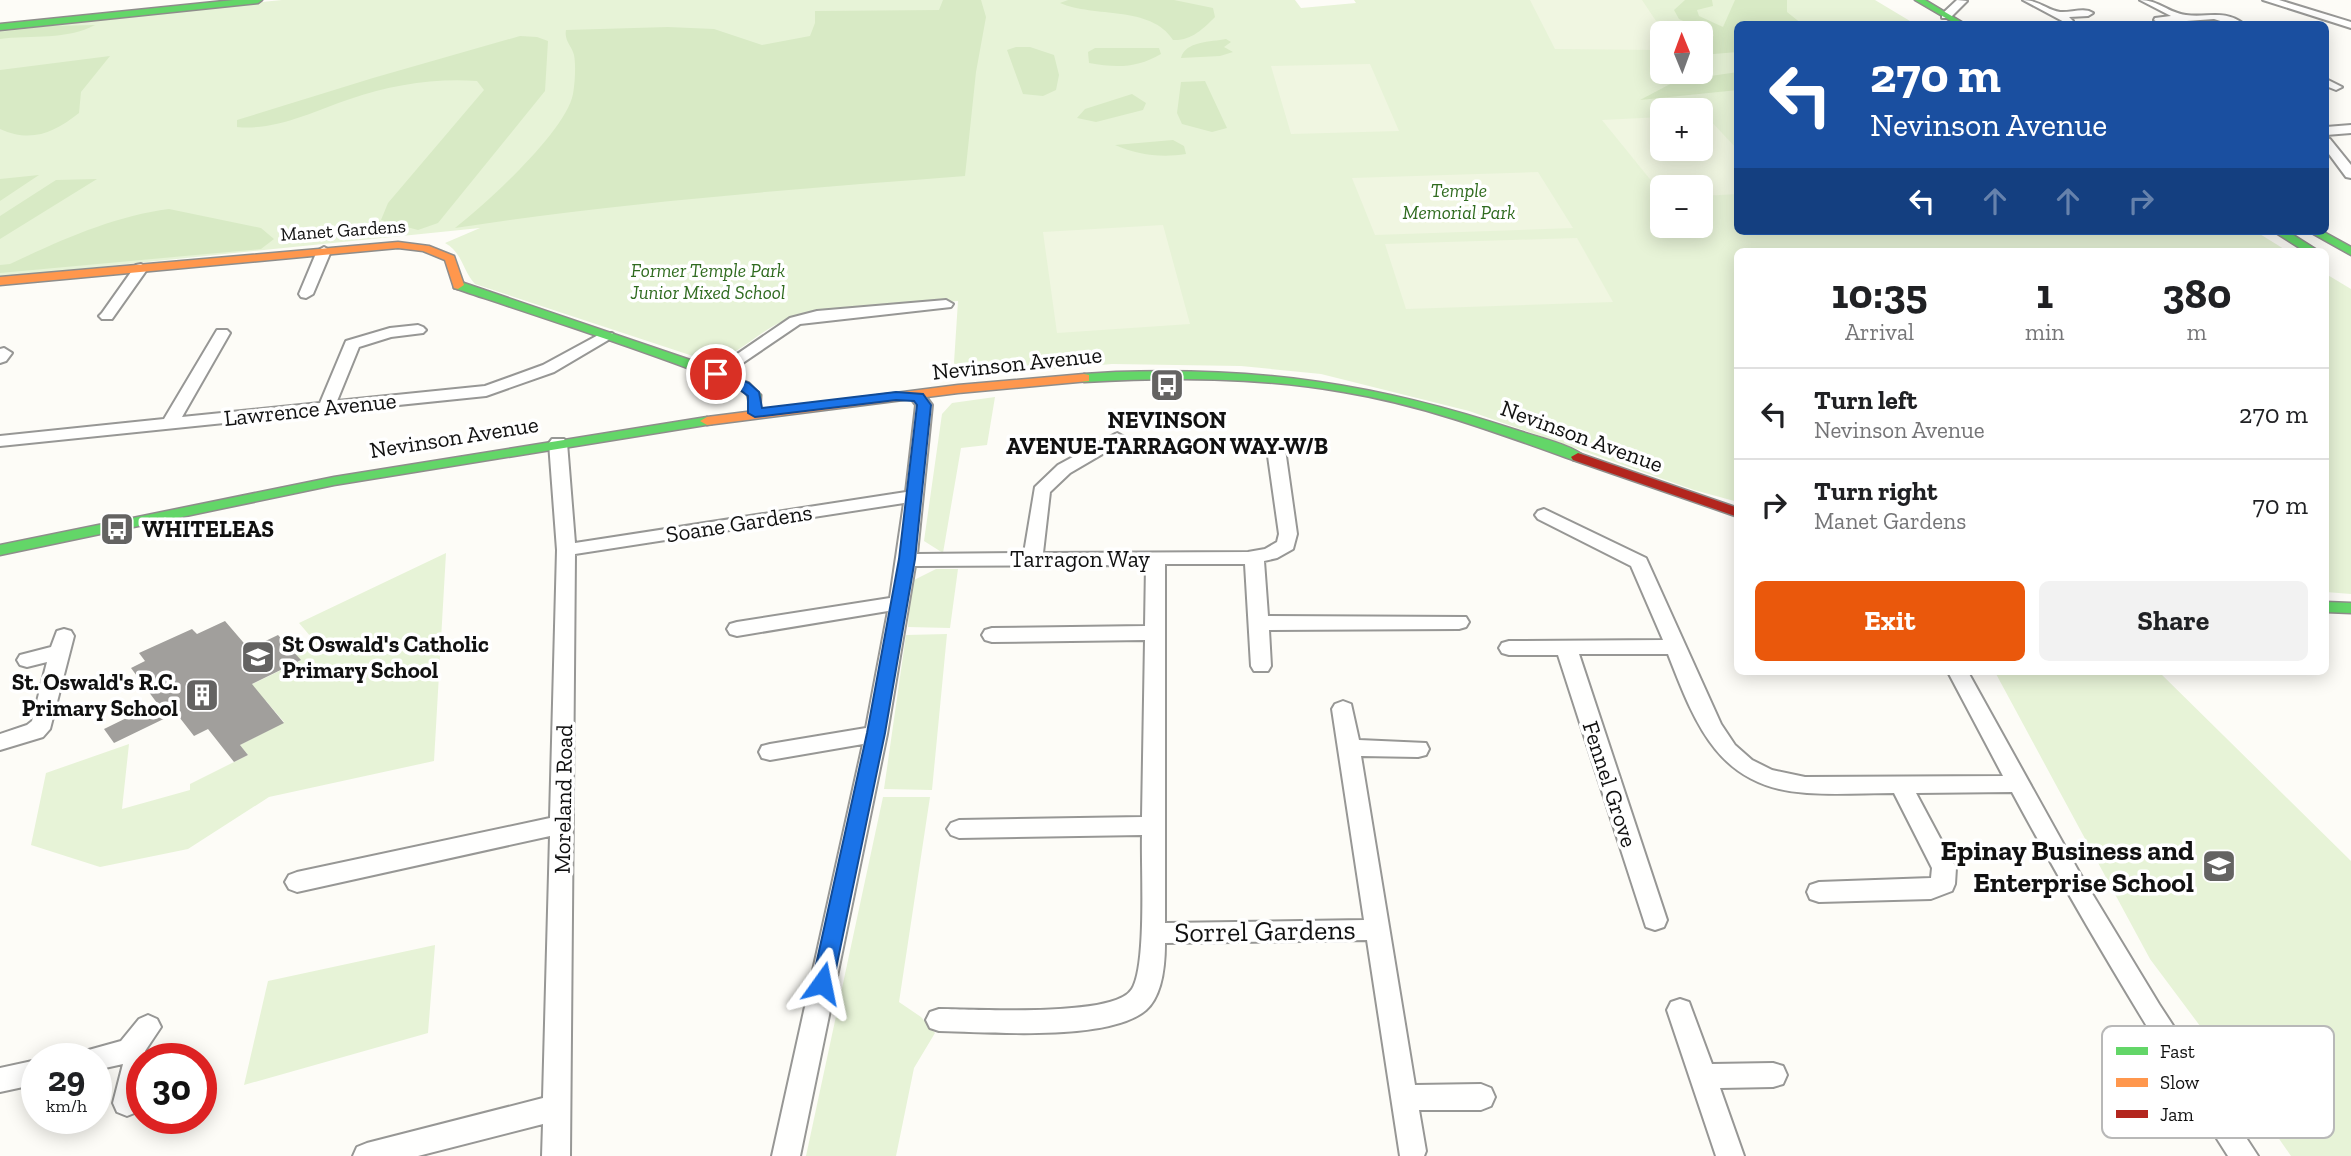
<!DOCTYPE html>
<html lang="en">
<head>
<meta charset="utf-8">
<style>
  body { margin:0; font-family:"Zilla Slab",serif; background:#f2f2f2; color:#202124; height:100vh; display:flex; flex-direction:column; font-size:26px; white-space:nowrap }
  * { box-sizing:border-box; margin:0 }
  p { font-size:23px; color:#757577 }
  .icon { flex:none; width:38px; height:38px; fill:none; stroke:currentColor; stroke-width:2; stroke-linecap:round; stroke-linejoin:round }
  .map { position:relative; flex:1; overflow:hidden }
  .panel { position:absolute; left:1734px; top:248px; width:595px; height:427px; display:flex; flex-direction:column; background:#fff; border-radius:10px; box-shadow:0 4px 18px #0003 }
  .panel>* { flex:none }
  .guide { position:absolute; left:1734px; top:21px; width:595px; height:214px; border-radius:10px; box-shadow:0 4px 18px #0003; background:#1a4fa0; color:#fff; overflow:hidden }
  .needle { width:46px; rotate:359deg }
  .fabs { position:absolute; left:1650px; top:21px; display:grid; gap:14px }
  .fabs a { display:grid; place-items:center; width:63px; height:63px; border-radius:10px; background:#fff; box-shadow:0 4px 18px #0003; font-size:35px }
  .speed { position:absolute; left:21px; top:1043px; display:flex; gap:14px; font-size:35px; font-weight:700; text-align:center }
  .speed>* { display:grid; place-content:center; width:91px; height:91px; border-radius:50%; background:#fff; box-shadow:0 4px 18px #0003; line-height:1 }
  .speed small { font-size:18px; font-weight:400 }
  .speed .limit { border:10px solid #d22; background:#fff; color:#111 }
  .pin { position:absolute; display:grid; place-items:center; width:60px; height:60px; color:#fff; margin:-30px; border:4px solid #fff; border-radius:50%; box-shadow:0 2px 7px #0007 }
  .me { position:absolute; width:77px; margin:-38px; rotate:12deg; stroke-linejoin:round; filter:drop-shadow(0 0 5px #0008) }
  .turn { display:flex; align-items:center; gap:24px; height:147px; padding:0 21px; font-size:32px }
  .turn .icon { width:91px; height:91px; stroke-width:2.5 }
  .turn b { display:block; font-size:49px; line-height:60px }
  .lanes { display:flex; align-items:center; height:66px; padding:0 21px; background:#0003; justify-content:center; gap:35px; direction:ltr }
  .lanes .off { opacity:.35 }
  .eta { display:flex; justify-content:space-evenly; align-items:center; height:119px; text-align:center }
  .eta b { font-size:42px; font-weight:700; line-height:49px }
  .cta { display:flex; gap:14px; margin-top:auto; padding:14px 21px }
  .cta a { flex:1; height:80px; border-radius:10px; background:#ea580c; color:#fff; font-size:28px; font-weight:700; line-height:80px; text-align:center }
  .cta a+a { background:#f2f2f2; color:#202124 }
  ul { padding:0; list-style:none }
  li { display:flex; align-items:center; gap:21px; height:91px; padding:0 21px; border-top:2px solid #e0e0e0 }
  li div { flex:1 }
  li b { display:block; font-size:26px }
  li em { font-style:normal }
  .map>svg:first-child { display:block }
  .green { fill:#e7f3d7; fill-rule:evenodd }
  .forest { fill:#d8eac5 }
  .pitch { fill:#f0f6e1 }
  .building { fill:#a19f9c }
  .lines { fill:none; stroke-linecap:round; stroke-linejoin:round }
  .street-casing { stroke:#979795; stroke-width:4 }
  .fast-casing { stroke:#8e8d8b; stroke-width:3 }
  .slow-casing { stroke:#8e8d8b; stroke-width:3 }
  .jam-casing { stroke:#8e8d8b; stroke-width:3 }
  .street { fill:#fffffe; fill-rule:evenodd }
  .fast { fill:#63d668; fill-rule:evenodd }
  .slow { fill:#ff974d; fill-rule:evenodd }
  .jam { fill:#b3261e; fill-rule:evenodd }
  .route { fill:#1a73e8; stroke:#114b97; stroke-width:2 }
  .labels { text-anchor:middle; dominant-baseline:central; stroke-width:7; stroke-linejoin:round; paint-order:stroke }
  .far-park-label { font-size:19px; font-style:italic; fill:#2f6b1f; stroke:#fff }
  .far-street-label { font-size:19px; fill:#111; stroke:#fff }
  .street-label { font-size:23px; fill:#111; stroke:#fff }
  .poi-label { font-size:23px; font-weight:bold; fill:#111; stroke:#fff; text-anchor:start }
  .near-poi-label { font-size:28px; font-weight:bold; fill:#111; stroke:#fff; text-anchor:end }
  .near-street-label { font-size:28px; fill:#111; stroke:#fff }
  .key { fill:#fff; stroke:#b8b8b8; stroke-width:2 }
  .key-label { font-size:19px; fill:#111 }
</style>
</head>
<body>
<div class="map">
<svg width="2351" height="1156" viewBox="0 0 2351 1156">
  <rect width="100%" height="100%" fill="#fdfcf7"/>
  <path class="green" d="M282 0H1295L1301 8 1356 3 1354 0H1875L1915 24H1738V231H2255L2289 252H1738V502L1694 490 1469 411 1321 374 1241 366 1112 364 953 378 958 301C909 305 828 304 784 321 756 332 740 357 708 361L475 284C462 270 463 253 445 243L480 228 0 277V28ZM1662 33H1701V72H1662ZM1662 110H1701V149H1662ZM1662 187H1701V226H1662Z
    M2326 274 2351 289V594L2326 592Z
    M995 397 987 445 961 448 943 553 924 541 942 414 952 403Z
    M446 553 434 761 269 797 188 849 100 867 31 845 46 773 129 744 122 809 190 790V784L248 755 240 745 284 722 266 701 253 707 240 690 300 661 289 648 311 637 299 623Z
    M936 569H958L950 628 908 627 910 589 914 580Z
    M947 634 932 790 884 789 906 635Z
    M1995 672H2159L2351 861V1156H2291L2212 1042 2150 959Z
    M883 797H930L899 1002 921 1017 935 1033 914 1068 896 1156H806Z
    M435 945 428 1033 244 1085 268 981Z"/>
  <path class="forest" d="M943 0H981L986 17 976 72 965 176C795 189 624 202 455 228 486 204 566 131 573 94 575 83 576 65 574 55 572 46 564 41 566 30L668 27 714 29 762 45 810 36 815 23V11L939 10Z
    M1068 0H1174L1213 8 1215 17C1203 29 1191 41 1173 40 1151 5 1094 18 1060 3Z
    M1685 0H1712L1713 6 1697 10 1699 16 1723 27 1735 0H1787V12L1802 24H1738V52L1701 55V47L1714 35 1679 19 1674 10Z
    M95 25C68 40 31 35 0 39V32L49 26Z
    M520 36 537 37 548 41 545 91 438 223 418 230 381 220 388 203 484 90 477 81C434 78 391 85 350 99 314 111 276 131 237 127V120L373 78Z
    M1226 39 1231 42 1224 47 1233 52 1220 56 1181 58C1185 41 1211 42 1226 39Z
    M1016 47H1030L1054 55 1059 75 1056 90 1043 96 1023 94 1007 50Z
    M1095 48H1159L1161 54C1137 68 1117 68 1089 63L1088 52Z
    M110 56 81 92 79 113C54 133 31 143 0 129V70Z
    M1738 72V90L1640 100 1676 81Z
    M1205 81 1227 128 1212 132 1182 124 1177 113 1181 82Z
    M1132 94 1146 103 1143 110 1096 122 1077 118 1085 109Z
    M1173 140 1184 146 1186 154C1161 158 1138 155 1115 145Z
    M39 175 0 201V179Z
    M97 179 0 239V216L56 180Z
    M169 209 261 228 274 239 261 249 0 273V265L10 264C61 240 114 216 169 209Z"/>
  <path class="pitch" d="M1530 0H1642L1664 33 1662 50 1555 49Z
    M1370 64 1399 131 1291 134 1271 66Z
    M1705 115 1738 150V194L1701 196V187H1662V194L1602 120 1662 117V149H1701V116Z
    M1538 172 1573 228 1375 235 1352 178Z
    M1163 225 1190 324 1057 333 1043 232Z
    M1577 238 1613 302 1406 309 1385 244Z"/>
  <path class="building" d="M225 621 249 649 278 635 301 660 252 684 284 723 240 745 248 755 234 762 208 729 194 736 176 713 114 743 104 729 157 703 131 668 145 661 139 653 192 629 197 634Z"/>
  <g class="lines">
    <g class="street-casing">
      <path id="street" d="M1957 0 1967 1 1950 18H1942V14Z
        M2023 0C2038 0 2047 10 2060 12 2071 13 2084 7 2093 13L2088 16 2069 17 2073 21 2068 24Z
        M2140 0C2158 0 2169 13 2186 15 2208 18 2224 9 2244 24H2230L2214 19 2159 23 2154 20 2155 18 2171 16Z
        M2263 0H2279L2351 22V28Z
        M2326 79 2342 87 2336 90 2326 86Z
        M2351 125V133L2326 135V127Z
        M2326 138 2330 139 2351 165V178L2346 177 2326 150Z
        M324 247 331 251 313 294 306 298 301 297 299 294 317 251Z
        M141 264 148 268 112 319H102L99 316 102 313 136 265Z
        M946 300 953 304 951 307 800 324 722 377 716 379 708 374 790 318 817 311Z
        M418 325 423 327 426 330 423 333 391 337 359 347 337 401 485 386 543 365 602 333H612L615 336 554 372 486 396 0 446V436L164 419 217 330H227L230 333 182 417 320 403 346 341 390 328Z
        M4 348 12 353 6 361 0 363V349Z
        M918 392 924 394 932 405 917 554 1024 553 1035 487 1058 465 1117 433 1126 438 1123 442 1070 473 1050 492 1043 553 1248 552 1265 549 1277 542 1279 534 1267 449 1276 444 1285 449 1297 534 1293 549 1277 558 1264 561 1268 616 1466 617 1469 622 1466 627 1459 629 1269 630 1271 666 1268 671H1254L1251 666 1245 564H1165V923L1364 920 1332 709 1335 704 1343 701 1351 704 1359 740 1426 743 1429 749 1426 755 1418 757 1361 756 1415 1085 1481 1084 1491 1088 1495 1097 1491 1106 1481 1110H1419L1426 1151 1424 1156H1400L1367 940 1165 943C1165 963 1163 995 1146 1010 1109 1042 988 1032 939 1031L930 1028 926 1020 930 1012 939 1009C973 1009 1115 1018 1132 989 1147 965 1141 867 1142 835L959 838 951 835 947 829 951 823 959 820 1142 817 1145 640 992 642 985 640 982 635 985 630 992 628 1145 626 1146 565 915 566 887 734 800 1156H772L863 744 770 760 762 758 759 752 762 746 770 744 866 728 888 611 737 636 730 634 727 629 730 624 737 622 890 598 904 503 575 554 570 1156H542L543 1124 418 1156H353L357 1147 367 1143 543 1098 550 836 297 892 289 889 285 882 289 875 297 872 550 818 557 550 549 443 552 439H564L567 443 575 543 906 492 916 405 910 397Z
        M1544 509 1646 558 1721 724 1735 745 1752 760 1772 770 1805 777 2003 776 1948 672H1968L2079 872 2159 1004 2258 1156H2228C2152 1037 2079 917 2012 792L1916 793 1956 868 1955 884 1952 891 1931 899 1819 902 1810 899 1807 892 1810 885 1819 882 1931 878 1932 868 1894 793C1865 793 1836 795 1807 793 1719 788 1696 726 1668 654H1579L1667 920 1664 927 1655 930 1646 927 1558 655H1509L1502 653 1499 648 1502 643 1509 641 1663 640 1631 566 1538 519 1535 515 1538 511Z
        M64 629 71 631 74 636 50 729 43 737 0 750V734L27 725 32 721 47 662 27 667 20 665 17 660 20 655 51 647 57 631Z
        M1680 999 1689 1002 1712 1064 1773 1063 1783 1066 1787 1075 1783 1084 1773 1087 1720 1088 1744 1156H1716L1667 1010 1671 1002Z
        M148 1015 157 1019 161 1027 145 1051 150 1059H142V1099L137 1112 127 1116 117 1112 113 1103 123 1064 96 1070V1059H81L85 1051 121 1041 139 1019Z
        M37 1060V1084L0 1092V1068Z"/>
    </g>
    <g class="fast-casing">
      <path id="fast" d="M234 0H262L258 3 0 30V24Z
        M1915 0H1925L1965 24H1956Z
        M2273 231H2287L2320 252H2306Z
        M2308 231H2322L2351 247V255Z
        M458 281 702 364 749 383 761 395 760 416H750C748 410 750 401 747 395 738 380 489 300 454 288V282Z
        M1116 372C1262 367 1378 384 1516 430 1533 436 1573 445 1585 457L1578 461 1573 460C1498 433 1423 405 1344 392 1258 377 1171 377 1084 382L1077 378 1084 374Z
        M707 417 714 421 712 424 334 485 0 555V545L334 477Z
        M2326 602 2351 603V613L2326 612Z"/>
    </g>
    <g class="slow-casing">
      <path id="slow" d="M398 242 429 246 454 256 464 285 458 289 454 288 445 260 423 251 398 248 0 285V277Z
        M1084 374 1089 375V381L958 393 707 425 700 421 707 417 958 385Z"/>
    </g>
    <g class="jam-casing">
      <path id="jam" d="M1578 453 1738 508V517L1573 460 1571 457Z"/>
    </g>
    <use href="#street" class="street"/>
    <use href="#fast" class="fast"/>
    <use href="#slow" class="slow"/>
    <use href="#jam" class="jam"/>
  </g>
  <path class="route" d="M716 370 749 383 759 392 762 408 896 392 923 394 931 405 915 559 885 733 833 983 830 990 822 992 815 990 812 983 867 733 899 559 917 405 914 401 896 400 755 417 748 413V396L739 389 711 377 709 374Z"/>
  <defs>
    <g id="bus-square" transform="scale(1.75)"><rect x="-9" y="-9" width="18" height="18" rx="4" fill="#646362" stroke="#fff"/><path d="M-5-6H5V4H4V6H2V4H-2V6H-4V4H-5ZM-3.5-4V0h7V-4ZM-3.5 1.2v1.5H-2V1.2ZM2 1.2v1.5H3.5V1.2Z" fill="#fff"/></g>
    <g id="school-square" transform="scale(1.75)"><rect x="-9" y="-9" width="18" height="18" rx="4" fill="#646362" stroke="#fff"/><path d="M0-5L7-2L0 1L-7-2ZM-4 1L0 2.5L4 1V4Q0 6-4 4Z" fill="#fff"/></g>
    <g id="building-square" transform="scale(1.75)"><rect x="-9" y="-9" width="18" height="18" rx="4" fill="#646362" stroke="#fff"/><path d="M-4-6H4V6H1V3H-1V6H-4ZM-2.5-4.3h1.7v1.8h-1.7ZM.8-4.3h1.7v1.8H.8ZM-2.5-1h1.7V.8h-1.7ZM.8-1h1.7V.8H.8Z" fill="#fff"/></g>
  </defs>
  <g fill-rule="evenodd">
    <use href="#bus-square" x="1167" y="385"/>
    <use href="#bus-square" x="117" y="529"/>
    <use href="#school-square" x="258" y="657"/>
    <use href="#building-square" x="202" y="695"/>
    <use href="#school-square" x="2219" y="866"/>
  </g>
  <g class="labels">
    <g class="far-park-label">
      <text x="1459" y="190">Temple<tspan x="1459" dy="22">Memorial Park</tspan></text>
      <text x="708" y="270">Former Temple Park<tspan x="708" dy="22">Junior Mixed School</tspan></text>
    </g>
    <g class="far-street-label">
      <text transform="translate(343 230) rotate(-4)">Manet Gardens</text>
    </g>
    <g class="street-label">
      <text transform="translate(1017 363) rotate(-6)">Nevinson Avenue</text>
      <text transform="translate(310 409) rotate(-6)">Lawrence Avenue</text>
      <text transform="translate(1582 436) rotate(20)">Nevinson Avenue</text>
      <text transform="translate(454 437) rotate(-9)">Nevinson Avenue</text>
      <text transform="translate(739 523) rotate(-9)">Soane Gardens</text>
      <text x="1080" y="559">Tarragon Way</text>
      <text transform="translate(1610 784) rotate(72)">Fennel Grove</text>
      <text transform="translate(563 799) rotate(-89)">Moreland Road</text>
    </g>
    <g class="poi-label">
      <text x="1167" y="420" text-anchor="middle">NEVINSON<tspan x="1167" dy="26">AVENUE-TARRAGON WAY-W/B</tspan></text>
      <text x="142" y="529">WHITELEAS</text>
      <text x="282" y="644">St Oswald's Catholic<tspan x="282" dy="26">Primary School</tspan></text>
      <text x="178" y="682" text-anchor="end">St. Oswald's R.C.<tspan x="178" dy="26">Primary School</tspan></text>
    </g>
    <g class="near-poi-label">
      <text x="2194" y="850">Epinay Business and<tspan x="2194" dy="32">Enterprise School</tspan></text>
    </g>
    <g class="near-street-label">
      <text transform="translate(1265 931) rotate(-1)">Sorrel Gardens</text>
    </g>
  </g>
  <rect x="2102" y="1026" width="232" height="112" rx="10" class="key"/>
  <rect x="2116" y="1047" width="32" height="8" fill="#63d668"/>
  <rect x="2116" y="1078" width="32" height="9" fill="#ff974d"/>
  <rect x="2116" y="1110" width="32" height="8" fill="#b3261e"/>
  <g class="key-label">
    <text x="2160" y="1058">Fast</text>
    <text x="2160" y="1089">Slow</text>
    <text x="2160" y="1121">Jam</text>
  </g>
</svg>
<div class="fabs">
<a><svg class="needle" viewBox="-14 -14 28 28"><path d="M0-13l5 13h-10z" fill="#e53935"/><path d="M0 13l5-13h-10z" fill="#757577"/></svg></a>
<a>+</a>
<a>−</a>
</div>
<div class="speed"><div>29<small>km/h</small></div><div class="limit">30</div></div>
<div class="pin" style="left:716px;top:374px;background:#d93025"><svg class="icon" aria-label="arrive" viewBox="0 0 24 24"><path d="M6 21V4h12l-3 4 3 4H6"/></svg></div>
<svg class="me" style="left:822px;top:983px" viewBox="-20 -20 40 40"><path d="M0-17L14 15 0 8-14 15z" fill="#1a73e8" stroke="#fff" stroke-width="4"/></svg>
<div class="guide">
<div class="turn"><svg class="icon" aria-label="left" viewBox="0 0 24 24"><path d="M17 20v-9H6M10 6l-5 5 5 5"/></svg><div><b>270 m</b>Nevinson Avenue</div></div>
<div class="lanes"><svg class="icon" aria-label="left" viewBox="0 0 24 24"><path d="M17 20v-9H6M10 6l-5 5 5 5"/></svg><svg class="icon off" aria-label="ahead" viewBox="0 0 24 24"><path d="M12 20V5M6 11l6-6 6 6"/></svg><svg class="icon off" aria-label="ahead" viewBox="0 0 24 24"><path d="M12 20V5M6 11l6-6 6 6"/></svg><svg class="icon off" aria-label="right" viewBox="0 0 24 24"><path d="M7 20v-9h11M14 6l5 5-5 5"/></svg></div>
</div>
<section class="panel">
<div class="eta">
<div><b>10:35</b><p>Arrival</p></div>
<div><b>1</b><p>min</p></div>
<div><b>380</b><p>m</p></div>
</div>
<ul>
<li><svg class="icon" aria-label="left" viewBox="0 0 24 24"><path d="M17 20v-9H6M10 6l-5 5 5 5"/></svg><div><b>Turn left</b><p>Nevinson Avenue</p></div><em>270 m</em></li>
<li><svg class="icon" aria-label="right" viewBox="0 0 24 24"><path d="M7 20v-9h11M14 6l5 5-5 5"/></svg><div><b>Turn right</b><p>Manet Gardens</p></div><em>70 m</em></li>
</ul>
<div class="cta"><a>Exit</a><a>Share</a></div>
</section>
</div>
</body>
</html>
